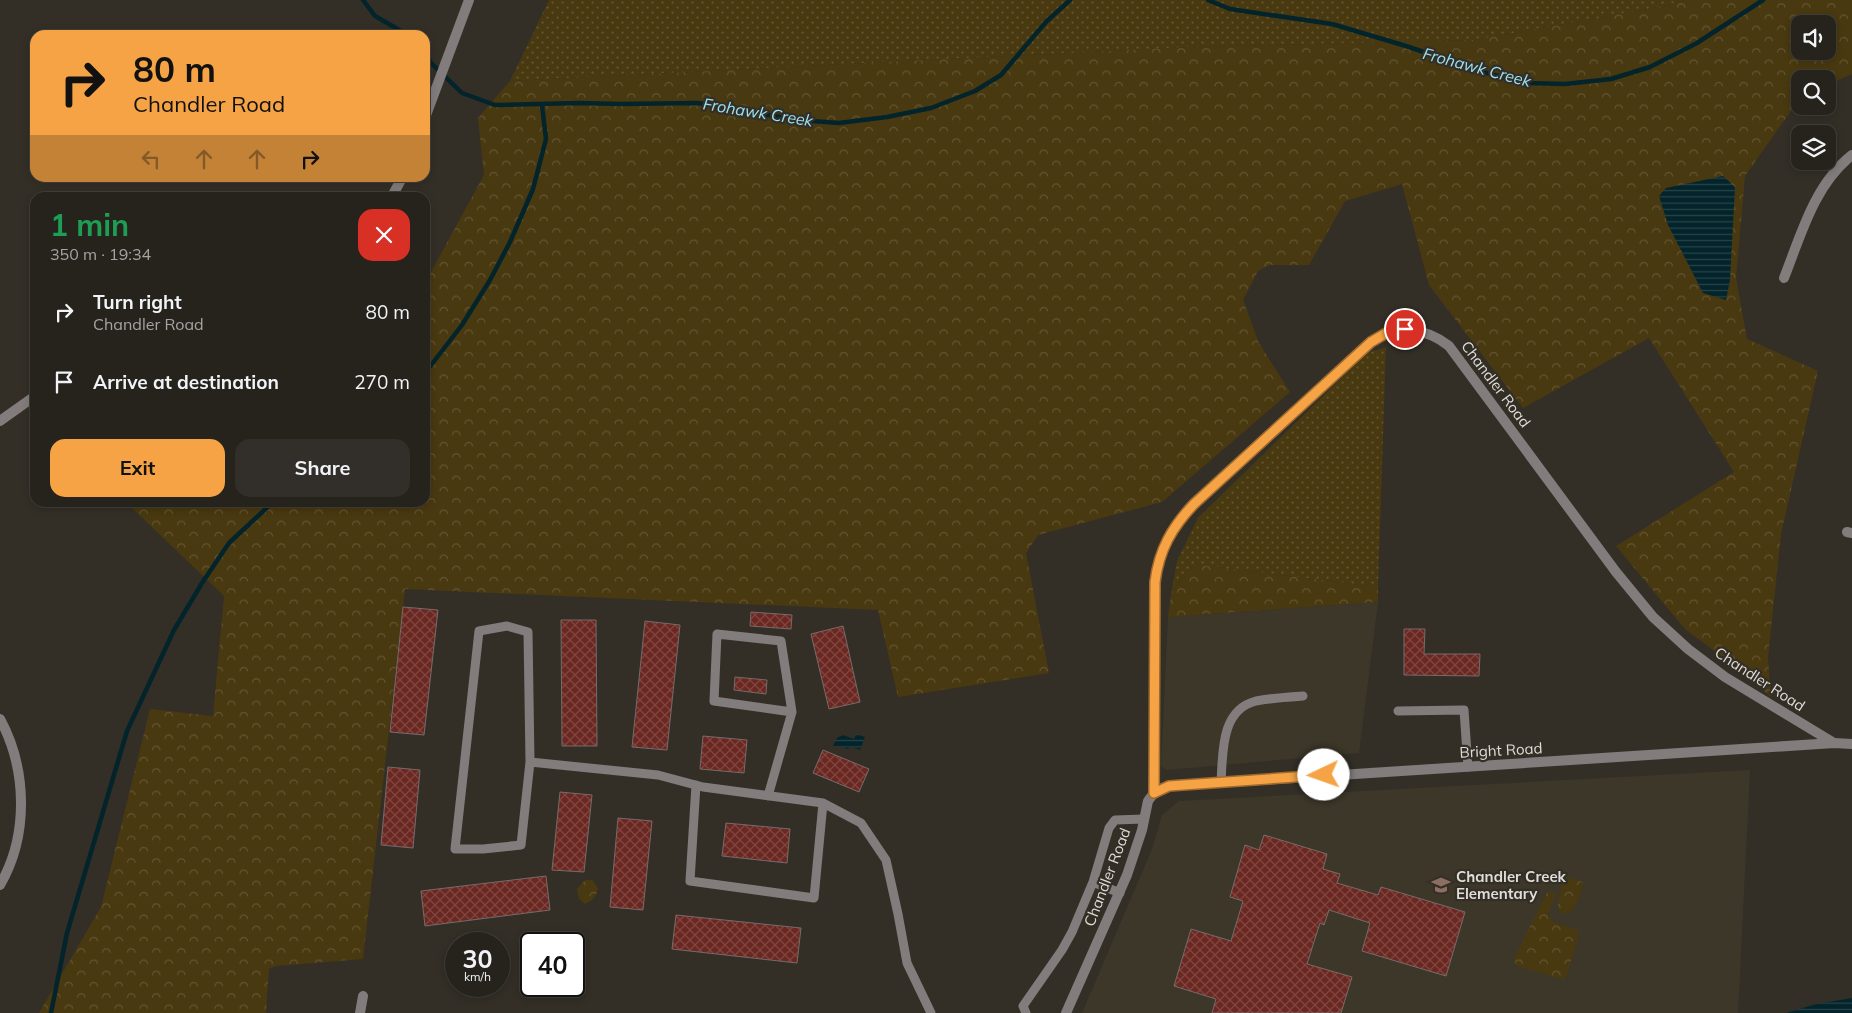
<!DOCTYPE html>
<html lang="en">
<head>
<meta charset="utf-8">
<style>
  body { margin:0; font-family:Mulish,sans-serif; background:#322f2a; color:#f1f3f6; height:100vh; display:flex; flex-direction:column; font-size:19px; white-space:nowrap }
  * { box-sizing:border-box; margin:0 }
  p { font-size:16px; color:#a4a4a4 }
  .icon { flex:none; width:28px; height:28px; fill:none; stroke:currentColor; stroke-width:2; stroke-linecap:round; stroke-linejoin:round }
  .map { position:relative; flex:1; overflow:hidden }
  .panel { position:absolute; left:30px; top:192px; width:400px; height:315px; display:flex; flex-direction:column; background:#26231d; border-radius:15px; box-shadow:0 2px 8px #0003,0 0 0 1px #42403b }
  .panel>* { flex:none }
  .hud { position:absolute; left:30px; top:30px; width:400px; height:152px; border-radius:15px; box-shadow:0 2px 8px #0003,0 0 0 1px #42403b; background:#f5a345; color:#111; overflow:hidden }
  .tools { position:absolute; left:1791px; top:15px; display:grid; gap:10px }
  .tools a { display:grid; place-items:center; width:45px; height:45px; border-radius:10px; background:#26231d; box-shadow:0 2px 8px #0003,0 0 0 1px #42403b; font-size:25px }
  .speed { position:absolute; left:445px; top:932px; display:flex; gap:10px; font-size:25px; font-weight:700; text-align:center }
  .speed>* { display:grid; place-content:center; width:65px; height:65px; border-radius:50%; background:#26231d; box-shadow:0 2px 8px #0003,0 0 0 1px #42403b; line-height:1 }
  .speed small { font-size:12px; font-weight:400 }
  .speed .limit { border:2px solid #111; border-radius:8px; background:#fff; color:#111 }
  .pin { position:absolute; display:grid; place-items:center; width:42px; height:42px; color:#fff; margin:-21px; border:2px solid #fff; border-radius:50%; box-shadow:0 1px 5px #0007 }
  .me { position:absolute; width:55px; margin:-28px; rotate:267deg; stroke-linejoin:round; filter:drop-shadow(0 0 4px #0008) }
  .turn { display:flex; align-items:center; gap:18px; height:105px; padding:0 20px; font-size:22px }
  .turn .icon { width:65px; height:65px; stroke-width:2.5 }
  .turn b { display:block; font-size:35px; line-height:42px }
  .lanes { display:flex; align-items:center; height:48px; padding:0 20px; background:#0003; justify-content:center; gap:25px; direction:ltr }
  .lanes .off { opacity:.35 }
  .round { display:grid; place-items:center; flex:none; width:52px; height:52px; border-radius:15px; background:#322f2a }
  .headline { display:flex; align-items:center; justify-content:space-between; height:85px; padding:0 20px }
  h1 { font-size:30px; font-weight:700; line-height:38px; color:#1e9e55 }
  .cta { display:flex; gap:10px; margin-top:auto; padding:10px 20px }
  .cta a { flex:1; height:58px; border-radius:15px; background:#f5a345; color:#111; font-size:20px; font-weight:700; line-height:58px; text-align:center }
  .cta a+a { background:#322f2a; color:#f1f3f6 }
  ul { padding:0; list-style:none }
  li { display:flex; align-items:center; gap:15px; height:70px; padding:0 20px }
  li div { flex:1 }
  li b { display:block; font-size:19px }
  li em { font-style:normal }
  .map>svg:first-child { display:block }
  .built { fill:#3d3729 }
  .grass { fill:url(#grass-dots) }
  .forest { fill:url(#forest-crowns); fill-rule:evenodd }
  .water { fill:url(#water-rules) }
  .lines { fill:none; stroke-linecap:round; stroke-linejoin:round }
  .stream { stroke:#03242b; stroke-width:4.5 }
  .building { fill:url(#building-cross-hatch); stroke:#766b69 }
  .service { stroke:#827d7c; stroke-width:9 }
  .minor { stroke:#827d7c; stroke-width:10 }
  .tertiary { stroke:#827d7c; stroke-width:10 }
  .route-casing { stroke:#9f6a2d; stroke-width:12 }
  .route { stroke:#f5a345; stroke-width:9 }
  .labels { text-anchor:middle; dominant-baseline:central; stroke-width:4.5; stroke-linejoin:round; paint-order:stroke }
  .street-label { font-size:15px; fill:#dfddd7; stroke:#332f27 }
  .poi-label { font-size:15px; font-weight:bold; fill:#dfddd7; stroke:#332f27; text-anchor:start }
  .water-label { font-size:16px; font-style:italic; fill:#9be4f6; stroke:#332f27 }
</style>
</head>
<body>
<div class="map">
<svg width="1852" height="1013" viewBox="0 0 1852 1013">
  <defs>
    <pattern id="grass-dots" width="8" height="8" patternUnits="userSpaceOnUse" patternTransform="scale(1.25)"><rect width="8" height="8" fill="#493910"/><path d="M2 2h.1M6 6h.1" fill="none" stroke="#635532" stroke-width="1.8" stroke-linecap="round"/></pattern>
    <pattern id="forest-crowns" width="20" height="18" patternUnits="userSpaceOnUse" patternTransform="scale(1.25)"><rect width="20" height="18" fill="#493910"/><path d="M2 6a3 3 0 1 1 6 0M12 15a3 3 0 1 1 6 0" fill="none" stroke="#635532"/></pattern>
    <pattern id="water-rules" width="6" height="5" patternUnits="userSpaceOnUse" patternTransform="scale(1.25)"><rect width="6" height="5" fill="#03242b"/><path d="M0 2.5h6" fill="none" stroke="#274349"/></pattern>
    <pattern id="building-cross-hatch" width="8" height="8" patternUnits="userSpaceOnUse" patternTransform="scale(1.25)"><rect width="8" height="8" fill="#6b2721"/><path d="M0 0l8 8M0 8l8-8" fill="none" stroke="#804640"/></pattern>
  </defs>
  <rect width="100%" height="100%" fill="#332f27"/>
  <path class="built" d="M1378 602 1359 753 1166 770 1161 765 1168 617Z
    M1750 770 1738 1013H1082L1152 849 1162 815 1179 801Z"/>
  <path class="grass" d="M549 0H1685L1659 7 1475 40 1188 47 510 81Z
    M1386 347 1378 587 1201 565 1186 571 1171 595 1177 561 1198 518 1367 353Z"/>
  <path class="forest" d="M1685 0H1852V74L1828 85V79H1800V98L1745 176 1736 278 1747 339 1818 371 1781 534 1768 657 1771 697 1744 673 1685 629 1616 546 1734 472 1649 338 1523 408 1429 285 1402 184 1345 201 1309 265H1270L1258 271 1243 300 1259 343 1290 392 1162 502 1038 535 1026 553 1049 673 898 697 878 610 405 589 363 959 276 966 269 969 266 1013H39L101 907 150 709 213 716 224 596 133 509 131 503 425 502V283L484 175 478 118 510 81 1188 47 1475 40 1659 7ZM1800 24H1828V51H1800Z
    M1201 565 1378 587V602L1168 617 1171 595 1186 571Z
    M1564 877 1583 882C1580 895 1578 911 1564 914L1558 909V900Z
    M585 880H592L598 888C597 896 592 901 585 904L579 899 577 889Z
    M1548 891 1556 894 1547 915 1552 917 1550 921 1580 931 1565 980 1516 966 1514 958Z"/>
  <path class="water" d="M1723 176 1735 187 1730 280 1726 300 1703 293 1668 225 1659 196 1666 188Z
    M856 734 865 737 860 750 850 746 848 749 839 746 837 747 833 746 837 738 843 735 854 739Z
    M1852 998V1013H1786L1816 1004Z"/>
  <g class="lines">
    <path class="stream" d="M363 0 375 16 408 35
      M1208 0 1230 9 1332 24 1406 46 1483 72 1526 83 1565 84 1611 79 1650 67 1697 43 1763 0
      M425 52 431 63 462 93 495 105 579 103 620 104 698 103 798 120 839 123 887 117 931 108 975 91 1001 75 1046 22 1070 0
      M425 373 462 325 490 280 510 242 533 189 546 139 542 105
      M51 1013 67 933 127 731 174 630 202 583 229 543 273 502"/>
  </g>
  <path class="building" d="M403 607 438 610 424 735 390 732Z
    M751 612 792 615 791 629 750 626Z
    M561 620H596L597 746H562Z
    M645 621 680 625 667 750 632 747Z
    M843 626 860 702 829 709 811 634Z
    M1404 629H1425L1424 654H1480L1479 676 1404 675Z
    M735 677 767 680 766 694 734 690Z
    M703 736 747 740 744 773 700 769Z
    M823 750 869 769 859 792 813 773Z
    M388 767 420 770 413 848 381 845Z
    M560 792 592 795 584 872 552 870Z
    M618 818 652 821 643 910 610 907Z
    M726 823 790 829 787 863 722 856Z
    M1264 835 1327 854 1323 869 1340 874 1337 883 1378 895 1381 887 1465 912 1446 976 1362 951 1370 923 1329 910 1324 925 1320 923 1307 964 1352 977 1341 1013H1212L1216 999 1174 986 1191 929 1231 941 1243 901 1230 897 1245 845 1259 850Z
    M546 876 550 910 425 926 421 891Z
    M676 915 801 928 797 963 672 949Z"/>
  <g class="lines">
    <path class="service" d="M507 626 528 632 530 762 521 845 483 849H455L479 631Z
      M1398 711 1464 710 1468 767
      M530 762 658 775 703 787 823 803 861 823 886 860 898 914 907 963 931 1013
      M1221 782C1223 754 1220 710 1256 701 1271 698 1288 697 1303 696
      M696 785 690 881 814 898 823 803
      M768 796 792 712 714 701 717 634 781 641 792 712
      M1093 882 1120 893
      M1026 1013 1023 1006 1062 950 1072 932 1093 882 1109 828 1115 820 1144 819"/>
    <path class="minor" d="M425 118 469 0
      M391 198 402 178
      M1784 278C1801 235 1814 185 1852 155
      M0 421 35 396
      M1847 532 1852 533
      M0 719C27 769 29 835 0 885
      M1154 793 1155 582C1159 550 1172 527 1194 504L1371 342C1397 325 1425 327 1449 346L1616 572 1653 617 1688 649 1725 677 1834 743
      M360 1013 363 996"/>
    <path class="tertiary" d="M1066 1013 1127 875 1142 830 1148 801 1154 793 1169 786 1834 743 1852 744"/>
  </g>
  <g class="lines">
    <g class="route-casing">
      <path id="route" d="M1324 775 1169 786 1154 793 1155 582C1159 550 1172 527 1194 504L1371 342 1388 332 1405 329"/>
    </g>
    <use href="#route" class="route"/>
  </g>
  <defs>
    <g id="school-bare" transform="scale(1.5)"><path d="M0-5L7-2L0 1L-7-2ZM-4 1L0 2.5L4 1V4Q0 6-4 4Z" fill="#8d6e63" stroke="#332f27" stroke-width="2.5" paint-order="stroke"/></g>
  </defs>
  <g fill-rule="evenodd">
    <use href="#school-bare" x="1441" y="885"/>
  </g>
  <g class="labels">
    <g class="street-label">
      <text transform="translate(1496 384) rotate(53)">Chandler Road</text>
      <text transform="translate(1760 679) rotate(33)">Chandler Road</text>
      <text transform="translate(1501 750) rotate(-3)">Bright Road</text>
      <text transform="translate(1107 877) rotate(-69)">Chandler Road</text>
    </g>
    <g class="poi-label">
      <text x="1456" y="876">Chandler Creek<tspan x="1456" dy="17">Elementary</tspan></text>
    </g>
    <g class="water-label">
      <text transform="translate(1477 67) rotate(15)">Frohawk Creek</text>
      <text transform="translate(758 112) rotate(9)">Frohawk Creek</text>
    </g>
  </g>
</svg>
<div class="tools">
<a><svg class="icon" aria-label="sound" viewBox="0 0 24 24"><path d="M4 9h4l5-4v14l-5-4H4zM17 9q2 3 0 6"/></svg></a>
<a><svg class="icon" aria-label="search" viewBox="0 0 24 24"><circle cx="10" cy="10" r="6"/><path d="M15 15l6 6"/></svg></a>
<a><svg class="icon" aria-label="layers" viewBox="0 0 24 24"><path d="M12 4l9 5-9 5-9-5zM3 14l9 5 9-5"/></svg></a>
</div>
<div class="speed"><div>30<small>km/h</small></div><div class="limit">40</div></div>
<div class="pin" style="left:1405px;top:329px;background:#d93025"><svg class="icon" aria-label="arrive" viewBox="0 0 24 24"><path d="M6 21V4h12l-3 4 3 4H6"/></svg></div>
<svg class="me" style="left:1324px;top:775px" viewBox="-20 -20 40 40"><circle r="19" fill="#fff"/><path d="M0-13L10 11 0 6-10 11z" fill="#f5a345"/></svg>
<div class="hud">
<div class="turn"><svg class="icon" aria-label="right" viewBox="0 0 24 24"><path d="M7 20v-9h11M14 6l5 5-5 5"/></svg><div><b>80 m</b>Chandler Road</div></div>
<div class="lanes"><svg class="icon off" aria-label="left" viewBox="0 0 24 24"><path d="M17 20v-9H6M10 6l-5 5 5 5"/></svg><svg class="icon off" aria-label="ahead" viewBox="0 0 24 24"><path d="M12 20V5M6 11l6-6 6 6"/></svg><svg class="icon off" aria-label="ahead" viewBox="0 0 24 24"><path d="M12 20V5M6 11l6-6 6 6"/></svg><svg class="icon" aria-label="right" viewBox="0 0 24 24"><path d="M7 20v-9h11M14 6l5 5-5 5"/></svg></div>
</div>
<section class="panel">
<div class="headline"><div><h1>1 min</h1><p>350 m · 19:34</p></div><a class="round" style="background:#d93025;color:#fff"><svg class="icon" aria-label="close" viewBox="0 0 24 24"><path d="M6 6l12 12M18 6L6 18"/></svg></a></div>
<ul>
<li><svg class="icon" aria-label="right" viewBox="0 0 24 24"><path d="M7 20v-9h11M14 6l5 5-5 5"/></svg><div><b>Turn right</b><p>Chandler Road</p></div><em>80 m</em></li>
<li><svg class="icon" aria-label="arrive" viewBox="0 0 24 24"><path d="M6 21V4h12l-3 4 3 4H6"/></svg><div><b>Arrive at destination</b></div><em>270 m</em></li>
</ul>
<div class="cta"><a>Exit</a><a>Share</a></div>
</section>
</div>
</body>
</html>
